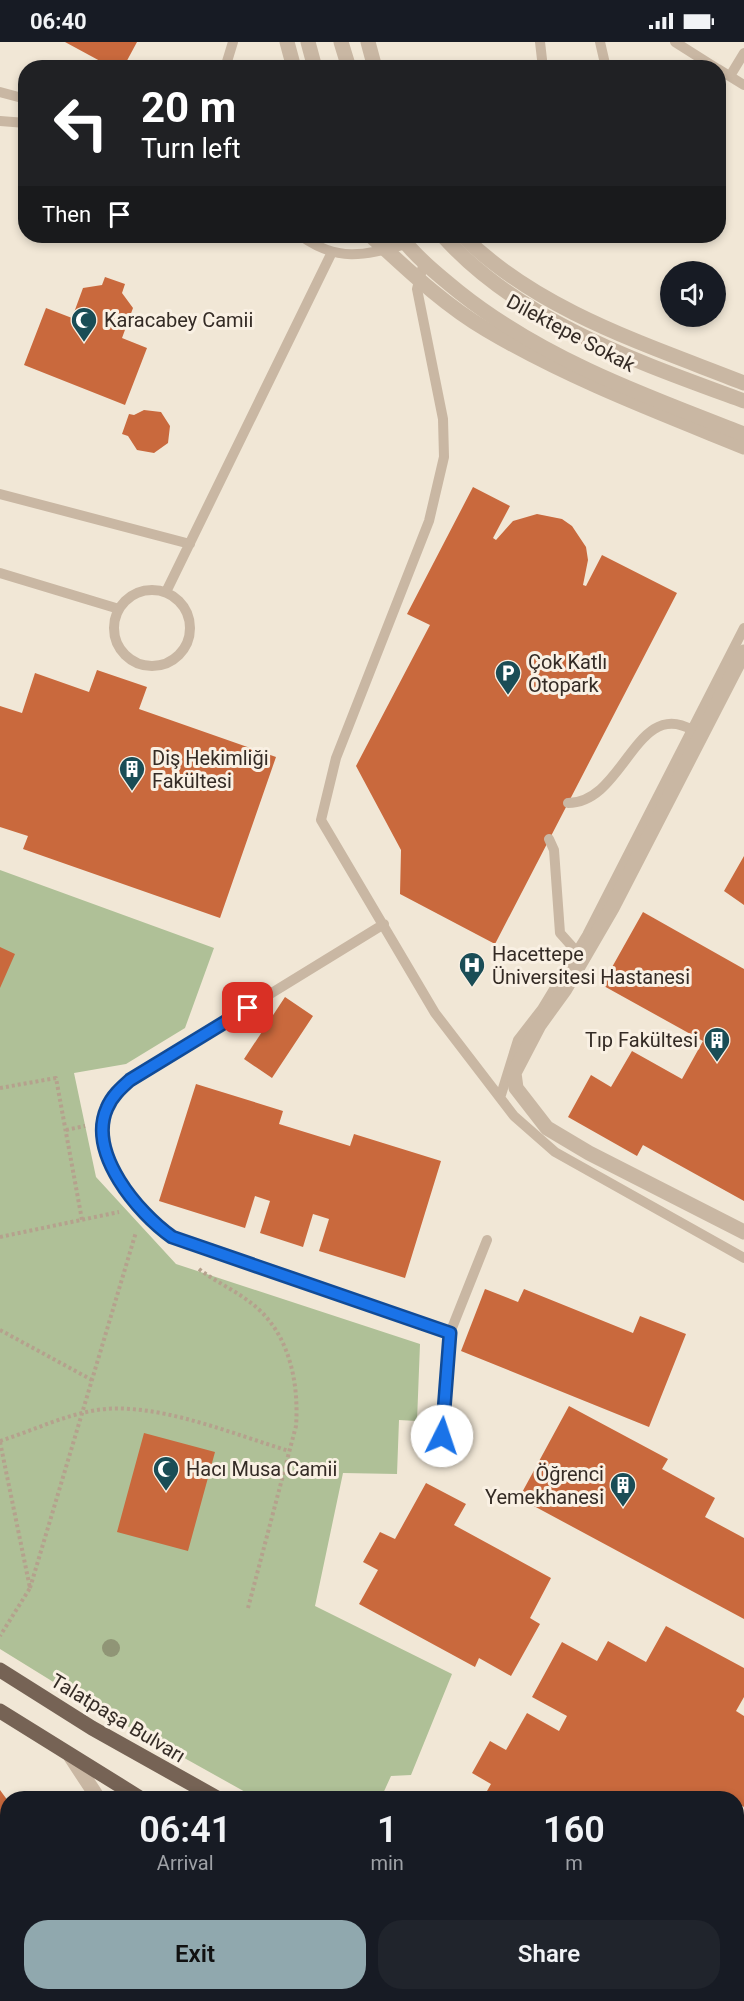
<!DOCTYPE html>
<html lang="en">
<head>
<meta charset="utf-8">
<style>
  body { margin:0; font-family:Roboto,sans-serif; background:#20242c; color:#f1f3f6; height:100vh; display:flex; flex-direction:column; font-size:22px; white-space:nowrap }
  * { box-sizing:border-box; margin:0 }
  p { font-size:20px; color:#9ea1a6 }
  .icon { flex:none; width:33px; height:33px; fill:none; stroke:currentColor; stroke-width:2; stroke-linecap:round; stroke-linejoin:round }
  .map { position:relative; flex:1; overflow:hidden }
  .drawer { position:absolute; left:0px; top:1749px; width:744px; height:210px; display:flex; flex-direction:column; background:#171b24; border-radius:24px 24px 0 0; box-shadow:0 3px 9px #0003 }
  .drawer>* { flex:none }
  .hud { position:absolute; left:18px; top:18px; width:708px; height:183px; border-radius:24px; box-shadow:0 3px 9px #0003; background:#202124; color:#fff; overflow:hidden }
  .fabs { position:absolute; left:660px; top:219px; display:grid; gap:12px }
  .fabs a { display:grid; place-items:center; width:66px; height:66px; border-radius:50%; background:#171b24; box-shadow:0 3px 9px #0003; font-size:30px }
  .pin { position:absolute; display:grid; place-items:center; width:51px; height:51px; color:#fff; margin:-26px; border-radius:12px; box-shadow:0 3px 9px #0006 }
  .me { position:absolute; width:66px; margin:-33px; rotate:4deg; stroke-linejoin:round; filter:drop-shadow(0 0 4px #0008) }
  .turn { display:flex; align-items:center; gap:21px; height:126px; padding:0 24px; font-size:27px }
  .turn .icon { width:78px; height:78px; stroke-width:2.5 }
  .turn b { display:block; font-size:42px; line-height:51px }
  .then { display:flex; align-items:center; height:57px; padding:0 24px; background:#0003; gap:12px; font-size:22px }
  .eta { display:flex; justify-content:space-evenly; align-items:center; height:102px; text-align:center }
  .eta b { font-size:36px; font-weight:600; line-height:42px }
  .button { display:flex; gap:12px; margin-top:auto; padding:12px 24px }
  .button a { flex:1; height:69px; border-radius:24px; background:#90a8ae; color:#111; font-size:24px; font-weight:600; line-height:69px; text-align:center }
  .button a+a { background:#20242c; color:#f1f3f6 }
  .status { display:flex; justify-content:space-between; align-items:center; height:42px; padding:0 30px; background:#171b24; direction:ltr }
  .status svg { height:16px; fill:currentColor }
  .map>svg:first-child { display:block }
  .green { fill:#afc097 }
  .plaza { fill:#ead9bd }
  .building { fill:#c9693d }
  .lines { fill:none; stroke-linecap:round; stroke-linejoin:round }
  .path { stroke:#b5a18d; stroke-width:4; stroke-dasharray:3 3; stroke-linecap:butt }
  .service { stroke:#c9b7a3; stroke-width:10 }
  .pedestrian { stroke:#c9b7a3; stroke-width:15 }
  .minor { stroke:#c9b7a3; stroke-width:15 }
  .primary { stroke:#766355; stroke-width:15 }
  .tree { fill:#909576 }
  .route-casing { stroke:#114b97; stroke-width:15 }
  .route { stroke:#1a73e8; stroke-width:10 }
  .labels { text-anchor:middle; dominant-baseline:central; stroke-width:6; stroke-linejoin:round; paint-order:stroke }
  .poi-label { font-size:20px; fill:#342b25; stroke:#f9f0e3; text-anchor:start }
  .street-label { font-size:20px; fill:#342b25; stroke:#f9f0e3 }
</style>
</head>
<body>
<div class="status"><b>06:40</b><svg viewBox="0 0 49 12"><path d="M0 12V9h3v3zM5 12V6h3v6zM10 12V3h3v9zM15 12V0h3v12zM26 1h20v11H26zM47 4h2v5h-2z"/></svg></div>
<div class="map">
<svg width="744" height="1959" viewBox="0 0 744 1959">
  <rect width="100%" height="100%" fill="#f1e7d6"/>
  <path class="green" d="M0 828 214 906 185 986 126 1022 74 1031 96 1135 176 1222 420 1302 417 1379 399 1378 397 1432 343 1431 315 1564 452 1632 411 1733 391 1734 381 1756H256L102 1670 0 1607Z"/>
  <path class="plaza" d="M151 1952H490L508 1959H155Z"/>
  <path class="building" d="M65 0H137L123 26H113Z
    M105 235 125 242 122 251 133 266 122 296 147 306 125 363 24 323 46 266 72 276 83 246 102 243Z
    M144 368 161 370 170 384 168 401 154 411 137 408 128 394 122 392 129 372 134 373Z
    M473 445 510 464 493 496 496 498 513 479 537 472 562 477 572 484 586 505 588 518 583 543 586 544 602 513 677 551 495 902 400 852 401 808 356 724 430 583 407 572Z
    M97 628 147 645 139 667 276 715 220 876 23 807 28 794 0 785V664L22 671 35 631 89 650Z
    M744 814V863L724 849Z
    M643 870 744 927V1159L643 1103 637 1114 568 1075 591 1033 611 1045 632 1009 682 1037 703 999 602 943Z
    M0 905 15 912 0 946Z
    M285 955 313 974 272 1036 244 1017Z
    M196 1042 283 1069 279 1082 350 1104 354 1092 441 1119 405 1236 319 1209 329 1177 313 1172 303 1205 260 1191 270 1159 255 1154 245 1186 159 1159Z
    M485 1247 518 1260 524 1247 633 1291 640 1274 686 1292 649 1385 461 1309Z
    M569 1364 668 1417 662 1427 715 1456 705 1475 744 1496V1577L519 1456Z
    M144 1391 215 1410 188 1509 117 1490Z
    M426 1441 466 1462 454 1483 551 1536 530 1576 540 1582 511 1634 479 1616 475 1625 359 1562 378 1528 363 1520 380 1490 395 1497Z
    M666 1584 744 1626V1655L736 1669 744 1674V1765L736 1760V1756H483L491 1742 472 1731 490 1699 506 1708 527 1671 559 1689 567 1674 532 1655 562 1600 597 1619 608 1599 646 1620Z
    M0 1748 8 1759V1870L0 1874Z
    M736 1783 744 1787V1889L736 1885Z
    M8 1879V1921L0 1909V1883Z
    M0 1911 7 1923H0Z
    M0 1946 7 1948 3 1959H0Z
    M99 1952H123L127 1959H87Z"/>
  <g class="lines">
    <path class="path" d="M0 1046 56 1036 82 1178
      M66 1088 85 1084
      M0 1195 119 1170
      M199 1227C217 1241 239 1250 256 1265 290 1294 299 1342 296 1384L248 1566
      M0 1288 92 1338
      M0 1399C32 1389 64 1373 97 1368 154 1359 233 1392 289 1409
      M0 1400 30 1546 0 1594
      M30 1546 136 1190"/>
    <path class="service" d="M540 0 543 26
      M600 0 606 26
      M675 0 716 26
      M225 26 233 0
      M718 27 744 43
      M730 34 744 11
      M0 50 26 57
      M0 79 26 81
      M718 133 720 134
      M301 194C339 221 365 213 406 202
      M424 220 417 247 443 377 444 415 429 479 336 716 321 778 435 971 514 1074 555 1110 744 1216
      M0 452 190 502
      M0 531 119 567
      M114 586a38 38 0 1 1 76 0a38 38 0 1 1-76 0Z
      M166 550 332 210
      M568 761C624 761 636 655 692 688
      M549 797 554 808 560 891 577 910
      M384 882 130 1038C121 1046 112 1054 107 1066 87 1111 139 1171 172 1195L450 1291 442 1394
      M500 1056 518 998 542 967 587 893 744 586
      M450 1291 487 1198"/>
    <path class="pedestrian" d="M287 0 294 26
      M368 0 375 26
      M371 194C408 228 443 262 487 288 568 336 658 370 744 405
      M463 194C538 269 648 303 744 341
      M744 610 612 866 565 947 539 983 514 1031 516 1046 547 1086 589 1111 744 1190
      M12 1959 23 1952"/>
    <path class="minor" d="M308 0 315 26
      M341 0 349 26
      M400 194C416 215 438 233 459 250 543 317 645 354 744 392
      M443 194C520 280 638 320 744 359
      M71 1715 98 1756
      M1 1936H8
      M145 1952 150 1959"/>
    <path class="primary" d="M0 1628 92 1686 217 1756
      M0 1669 140 1756
      M557 1952 575 1959
      M656 1952 678 1959"/>
  </g>
  <circle class="tree" cx="111" cy="1606" r="9"/>
  <g class="lines">
    <g class="route-casing">
      <path id="route" d="M248 966 130 1038C121 1046 112 1054 107 1066 87 1111 138 1171 172 1195L450 1291 442 1394"/>
    </g>
    <use href="#route" class="route"/>
  </g>
  <defs>
    <g id="mosque-pin" transform="scale(1.35)"><path d="M0 17L-7.5 6A9.5 9.5 0 1 1 7.5 6Z" fill="#1a4d56" stroke="#f9f0e3"/><path d="M3.5-4.9A6 6 0 1 0 3.5 4.9A5 5 0 1 1 3.5-4.9Z" fill="#fff"/></g>
    <g id="parking-pin" transform="scale(1.35)"><path d="M0 17L-7.5 6A9.5 9.5 0 1 1 7.5 6Z" fill="#1a4d56" stroke="#f9f0e3"/><path d="M-3.5-5.5H1a3.5 3.5 0 0 1 0 7H-1V5.5H-3.5ZM-1-3.4V-.6H.8a1.4 1.4 0 0 0 0-2.8Z" fill="#fff"/></g>
    <g id="building-pin" transform="scale(1.35)"><path d="M0 17L-7.5 6A9.5 9.5 0 1 1 7.5 6Z" fill="#1a4d56" stroke="#f9f0e3"/><path d="M-4-6H4V6H1V3H-1V6H-4ZM-2.5-4.3h1.7v1.8h-1.7ZM.8-4.3h1.7v1.8H.8ZM-2.5-1h1.7V.8h-1.7ZM.8-1h1.7V.8H.8Z" fill="#fff"/></g>
    <g id="hospital-pin" transform="scale(1.35)"><path d="M0 17L-7.5 6A9.5 9.5 0 1 1 7.5 6Z" fill="#1a4d56" stroke="#f9f0e3"/><path d="M-5-5h3v3.5h4V-5h3V5h-3V1.5h-4V5h-3Z" fill="#fff"/></g>
  </defs>
  <g fill-rule="evenodd">
    <use href="#mosque-pin" x="84" y="278"/>
    <use href="#parking-pin" x="508" y="631"/>
    <use href="#building-pin" x="132" y="727"/>
    <use href="#hospital-pin" x="472" y="923"/>
    <use href="#building-pin" x="717" y="998"/>
    <use href="#mosque-pin" x="166" y="1427"/>
    <use href="#building-pin" x="623" y="1443"/>
  </g>
  <g class="labels">
    <g class="poi-label">
      <text x="104" y="278">Karacabey Camii</text>
      <text x="528" y="620">Çok Katlı<tspan x="528" dy="23">Otopark</tspan></text>
      <text x="152" y="716">Diş Hekimliği<tspan x="152" dy="23">Fakültesi</tspan></text>
      <text x="492" y="912">Hacettepe<tspan x="492" dy="23">Üniversitesi Hastanesi</tspan></text>
      <text x="698" y="998" text-anchor="end">Tıp Fakültesi</text>
      <text x="186" y="1427">Hacı Musa Camii</text>
      <text x="604" y="1432" text-anchor="end">Öğrenci<tspan x="604" dy="23">Yemekhanesi</tspan></text>
    </g>
    <g class="street-label">
      <text transform="translate(571 291) rotate(28)">Dilektepe Sokak</text>
      <text transform="translate(118 1676) rotate(31)">Talatpaşa Bulvarı</text>
    </g>
  </g>
</svg>
<div class="fabs">
<a><svg class="icon" aria-label="sound" viewBox="0 0 24 24"><path d="M4 9h4l5-4v14l-5-4H4zM17 9q2 3 0 6"/></svg></a>
</div>
<div class="pin" style="left:248px;top:966px;background:#d93025"><svg class="icon" aria-label="arrive" viewBox="0 0 24 24"><path d="M6 21V4h12l-3 4 3 4H6"/></svg></div>
<svg class="me" style="left:442px;top:1394px" viewBox="-20 -20 40 40"><circle r="19" fill="#fff"/><path d="M0-13L10 11 0 6-10 11z" fill="#1a73e8"/></svg>
<div class="hud">
<div class="turn"><svg class="icon" aria-label="left" viewBox="0 0 24 24"><path d="M17 20v-9H6M10 6l-5 5 5 5"/></svg><div><b>20 m</b>Turn left</div></div>
<div class="then">Then<svg class="icon" aria-label="arrive" viewBox="0 0 24 24"><path d="M6 21V4h12l-3 4 3 4H6"/></svg></div>
</div>
<section class="drawer">
<div class="eta">
<div><b>06:41</b><p>Arrival</p></div>
<div><b>1</b><p>min</p></div>
<div><b>160</b><p>m</p></div>
</div>
<div class="button"><a>Exit</a><a>Share</a></div>
</section>
</div>
</body>
</html>
